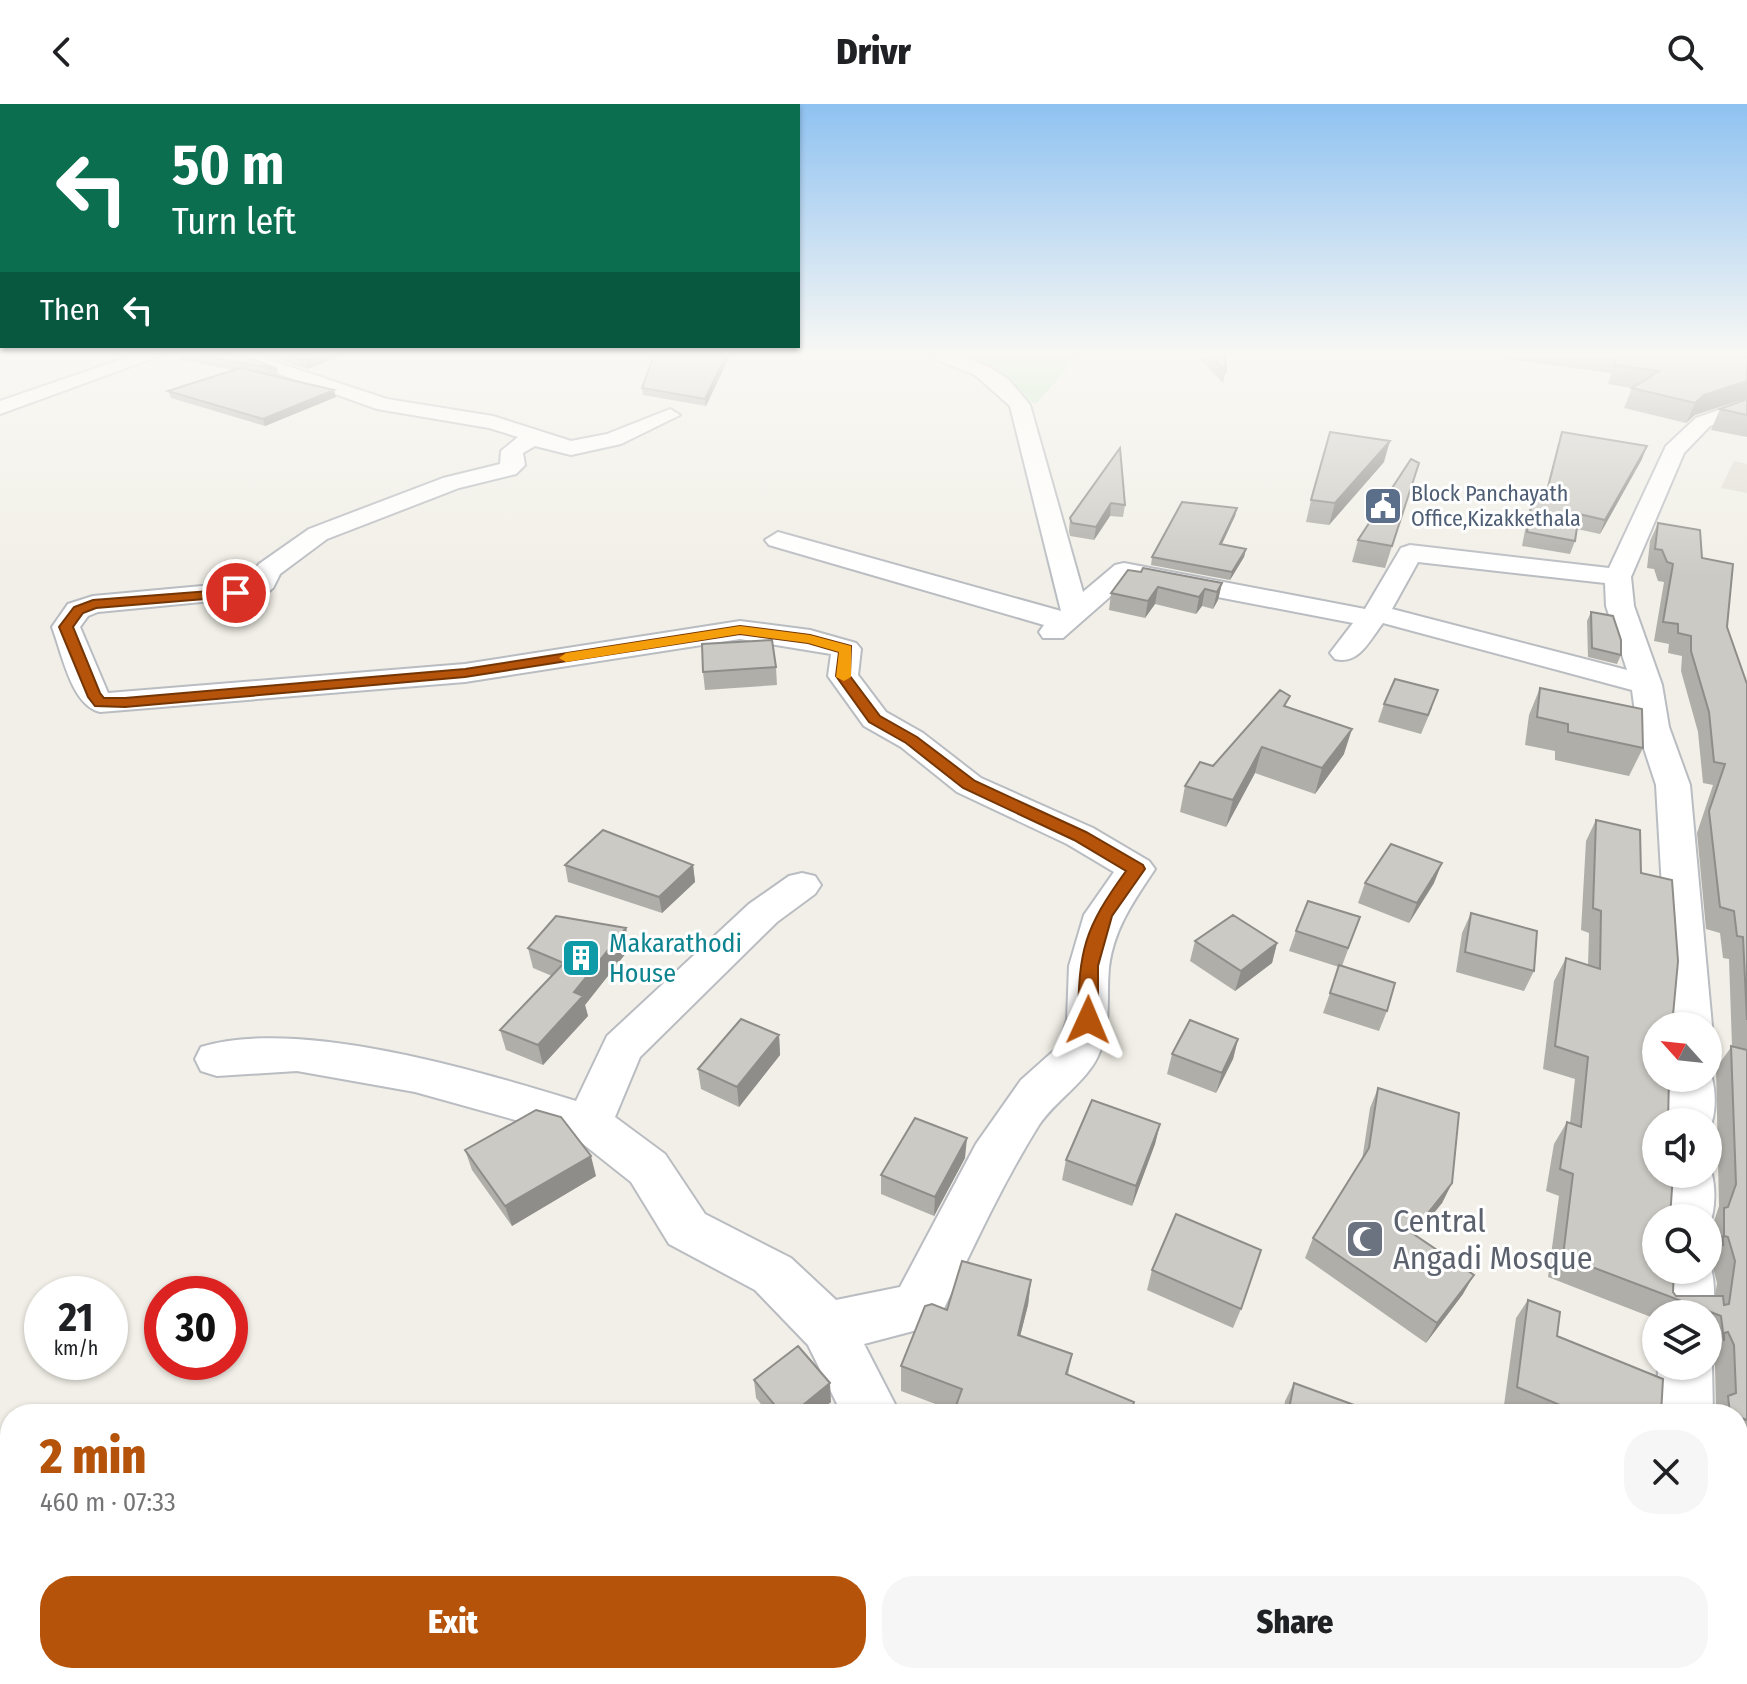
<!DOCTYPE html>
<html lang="en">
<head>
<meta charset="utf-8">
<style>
  body { margin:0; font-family:"Fira Sans Condensed",sans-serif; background:#f6f6f6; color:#202124; height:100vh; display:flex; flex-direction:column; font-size:30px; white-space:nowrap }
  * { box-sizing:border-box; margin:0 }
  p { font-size:26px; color:#757577 }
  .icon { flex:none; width:44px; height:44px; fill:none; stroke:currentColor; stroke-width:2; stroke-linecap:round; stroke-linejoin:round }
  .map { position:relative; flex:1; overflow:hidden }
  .side { position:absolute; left:0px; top:1300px; width:1748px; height:280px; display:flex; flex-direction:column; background:#fff; border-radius:32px 32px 0 0; box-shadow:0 2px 6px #0004 }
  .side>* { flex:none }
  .banner { position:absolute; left:0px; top:0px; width:800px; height:244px; box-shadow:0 2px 6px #0004; background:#0b6e4f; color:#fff; overflow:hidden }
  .needle { width:52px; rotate:297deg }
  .tools { position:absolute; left:1642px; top:908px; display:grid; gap:16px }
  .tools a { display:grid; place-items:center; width:80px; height:80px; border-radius:50%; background:#fff; box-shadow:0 2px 6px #0004; font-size:40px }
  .speed { position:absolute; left:24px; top:1172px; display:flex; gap:16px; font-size:40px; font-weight:700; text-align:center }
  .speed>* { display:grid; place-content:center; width:104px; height:104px; border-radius:50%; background:#fff; box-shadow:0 2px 6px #0004; line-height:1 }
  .speed small { font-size:20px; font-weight:400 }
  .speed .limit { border:12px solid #d22; background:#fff; color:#111 }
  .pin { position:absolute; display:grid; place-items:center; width:68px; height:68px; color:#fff; margin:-34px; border:4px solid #fff; border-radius:50%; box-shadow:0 2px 8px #0007 }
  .me { position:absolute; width:88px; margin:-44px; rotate:1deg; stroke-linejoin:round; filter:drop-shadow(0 0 6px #0008) }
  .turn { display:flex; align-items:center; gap:28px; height:168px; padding:0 40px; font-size:36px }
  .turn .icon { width:104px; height:104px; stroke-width:2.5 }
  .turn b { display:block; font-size:56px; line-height:68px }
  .then { display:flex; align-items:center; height:76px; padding:0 40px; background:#0003; gap:16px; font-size:30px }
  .round { display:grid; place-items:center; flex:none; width:84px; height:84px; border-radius:32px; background:#f6f6f6 }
  .summary { display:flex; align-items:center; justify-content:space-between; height:136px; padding:0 40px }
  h1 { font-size:48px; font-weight:800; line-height:60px; color:#b45309 }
  .action { display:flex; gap:16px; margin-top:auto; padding:16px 40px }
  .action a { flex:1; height:92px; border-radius:32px; background:#b45309; color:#fff; font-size:32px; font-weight:800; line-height:92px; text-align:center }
  .action a+a { background:#f6f6f6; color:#202124 }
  header { display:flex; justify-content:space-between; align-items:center; height:104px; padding:0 40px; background:#fff; font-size:36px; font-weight:800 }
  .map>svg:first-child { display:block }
  .education { fill:#e1ded5 }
  .green { fill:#c3e9c5 }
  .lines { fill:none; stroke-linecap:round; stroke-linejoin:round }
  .minor-casing { stroke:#b9bcc1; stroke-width:4 }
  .minor { fill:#fff; fill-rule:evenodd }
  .wall { fill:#afaea9 }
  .shaded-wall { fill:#8f8d89 }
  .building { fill:#cccac4; stroke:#8f8d89; stroke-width:2 }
  .route { fill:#b45309; stroke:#753606; stroke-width:2 }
  .slow { fill:#f59e0b }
  .labels { text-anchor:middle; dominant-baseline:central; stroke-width:6; stroke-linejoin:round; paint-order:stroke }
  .far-service-label { font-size:22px; fill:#4e5e75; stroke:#fff; text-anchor:start }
  .culture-label { font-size:26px; fill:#0d838f; stroke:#fff; text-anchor:start }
  .near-worship-label { font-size:32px; fill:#5b616d; stroke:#fff; text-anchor:start }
</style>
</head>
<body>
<header><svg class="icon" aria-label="back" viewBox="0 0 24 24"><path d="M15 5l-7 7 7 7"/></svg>Drivr<svg class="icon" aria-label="search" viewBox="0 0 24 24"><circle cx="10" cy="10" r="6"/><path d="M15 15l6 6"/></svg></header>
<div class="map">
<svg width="1747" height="1580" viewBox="0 0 1747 1580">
  <rect width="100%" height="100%" fill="#f1efe7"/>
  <path class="education" d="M1734 357 1747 360V389L1721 384Z"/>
  <path class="green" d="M931 251H1079L1036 300Z"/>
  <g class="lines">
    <g class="minor-casing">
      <path id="minor" d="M134 251H162L0 310V297Z
        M226 251H254L387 295 493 312 571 337 607 330 670 305 680 311 621 340 571 351 535 342 523 349 525 361 516 370 459 384 327 435 280 470 273 484 263 492 98 508 88 512 80 523 108 589 465 560 740 517 810 526 856 539 861 545 858 571 886 608 923 629 981 674 1093 724 1149 757 1155 765C1134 797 1114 824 1109 863 1106 894 1112 922 1098 952 1087 977 1055 997 1039 1021 999 1085 969 1153 936 1221L864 1240 900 1310H842L808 1241 755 1186 669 1140 631 1078 573 1032 415 988 297 967 217 972 201 967 195 955 201 943C299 913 478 967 576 997L607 932 749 800 789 772 802 769 815 772 821 781 815 790 777 818 640 953 615 1013 665 1050 705 1110 791 1154 836 1196 900 1183 976 1040 1021 976 1058 943 1067 916 1069 862 1084 811 1114 768 1067 740 957 688 901 643 864 622 828 572 831 550 740 535 465 578 100 608C71 601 62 549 52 523L68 500 93 492 246 478 259 460 309 425 443 374 500 360 501 347 518 333 489 324 377 305Z
        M924 251H958L989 263 1009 276 1030 301 1083 488 1115 461 1124 459 1365 505 1401 444 1410 441 1609 464 1666 342 1696 314 1747 296V309L1710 322 1684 349 1631 473 1634 502 1662 581 1669 623 1690 681 1712 922 1708 930V922H1670L1656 681 1637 623 1632 586 1383 519C1369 537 1359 561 1335 555L1330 549 1353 519 1129 476 1063 534H1043L1039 528 1044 521 769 441 765 436 778 428 1061 507 1010 302 975 271ZM1418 458 1605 479 1606 502 1627 566 1392 505Z
        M1708 964C1717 981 1717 1011 1708 1028V1018H1667L1669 974H1708Z
        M1708 1060C1717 1077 1716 1107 1708 1124V1114H1663L1665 1070H1708Z
        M1708 1156C1716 1173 1716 1203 1708 1220V1210H1659L1661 1166H1708Z
        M1708 1252 1712 1262 1713 1310H1657L1658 1262H1708Z
        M736 1570H802V1580H736Z
        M1098 1570H1190L1194 1580H1102Z
        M1647 1570H1713V1580H1647Z"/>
    </g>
    <use href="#minor" class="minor"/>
  </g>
  <path class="wall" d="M179 251H243L277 265 279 274 336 293 265 322 171 294 168 287 234 266 180 256Z
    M264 251H345L307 265Z
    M654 251H730L706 302 643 291 642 284Z
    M1196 251H1225L1226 267 1223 279Z
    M1507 251H1747V294L1695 311 1686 319 1624 304 1632 284 1608 280 1611 269 1506 255Z
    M1747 295V333L1711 326 1720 305Z
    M1562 328 1642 355 1600 430 1577 425 1575 437 1570 450 1522 442 1528 410 1532 396 1543 398 1558 341Z
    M1120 344 1125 401 1123 413 1110 412 1094 436 1070 432 1069 427 1070 414Z
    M1384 358 1329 421 1306 418 1311 396Z
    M1419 359 1385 464 1352 458 1358 436Z
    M1237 404 1235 412 1222 440 1246 445 1244 453 1230 476 1151 461 1152 453Z
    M1658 419 1702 454 1747 580V1580H1741L1742 1489 1738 1487V1310H1712L1716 1306 1715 1262 1710 1252 1708 1254V1210H1656V1215L1548 1173 1559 1092 1546 1087 1554 1040 1567 1018 1570 1019 1575 975 1543 965 1554 877 1566 854 1588 861 1589 829 1581 826 1586 737 1596 716 1641 769 1656 1018 1670 1114 1673 1188 1676 1192H1715L1717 1179 1711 1156 1708 1159V1124L1714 1117 1719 1102 1716 964 1732 942 1729 855 1723 854 1720 829 1706 825 1697 729 1713 681 1703 679 1698 628 1681 567 1682 552 1668 549 1669 540 1654 537 1664 478 1658 477 1654 465 1647 464 1650 437Z
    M1141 468 1222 479 1218 496 1213 505 1202 502 1196 510 1155 500 1145 514 1109 506 1111 489Z
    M1591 508 1621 551 1617 560 1588 553 1587 517Z
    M776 563 777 581 705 586 703 568Z
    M1540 584 1643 644 1629 672 1555 656V647L1525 641 1529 611Z
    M1384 600 1432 604 1421 630 1378 618Z
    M1287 603 1344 650 1315 690 1255 669 1226 723 1180 708 1185 682Z
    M565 761H693L695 778 662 809 568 778Z
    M1365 779H1434L1409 819 1358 799Z
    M1471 809 1534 867 1524 887 1456 868 1462 829Z
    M1360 813 1342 862 1387 907 1379 927 1323 909 1339 863 1289 847 1296 827Z
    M626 824 630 844 585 901 588 912 543 961 506 946 500 926 552 872 533 864 528 844Z
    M1195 837 1277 839 1272 859 1235 887 1190 857Z
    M779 931 780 951 739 1003 701 985 698 965Z
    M1238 935 1233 955 1216 989 1167 970 1172 950Z
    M1378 984 1452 1079 1442 1099 1416 1131 1463 1190 1426 1239 1305 1154 1313 1134 1362 1056 1370 1004Z
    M1160 1020 1155 1040 1132 1102 1062 1076 1066 1056Z
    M465 1046 596 1072 512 1122 472 1066Z
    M965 1054 934 1112 881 1090V1071Z
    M1152 1166 1241 1205 1233 1224 1147 1186Z
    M1031 1176 1028 1201 1020 1232 1072 1250 1068 1271 954 1307 901 1287V1262L947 1206Z
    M1528 1196 1557 1232 1661 1310H1524L1504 1301 1516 1214Z
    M754 1276 831 1298 816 1310H769L756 1294Z
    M1294 1279 1376 1310H1283L1285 1297Z
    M837 1570H957L953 1580H848L838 1573Z
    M1509 1570H1660V1580H1510L1508 1579Z"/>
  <path class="shaded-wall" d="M317 251H345L307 265 304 256Z
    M726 251H730L706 302 705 295Z
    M1747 277V294L1695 311 1686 319 1695 299 1704 291Z
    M334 286 336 293 265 322 263 315Z
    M1390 337 1384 358 1329 421 1335 399Z
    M1647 342 1642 355 1600 430 1605 416Z
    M1111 399 1110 412 1094 436 1096 423Z
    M1237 404 1235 412 1218 448 1220 440Z
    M1246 445 1244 453 1230 476 1232 468Z
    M1222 479 1218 496 1213 505 1217 488Z
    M1158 483 1155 500 1145 514 1148 497Z
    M1205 485 1202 502 1196 510 1199 493Z
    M1352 625 1344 650 1315 690 1322 664Z
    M1262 643 1255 669 1226 723 1233 696Z
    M1442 759 1434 779 1409 819 1417 799Z
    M693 761 695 778 662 809 659 793Z
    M626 824 630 844 585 901 588 912 543 961 538 941 574 888Z
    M1277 839 1272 859 1235 887 1241 867Z
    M779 931 780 951 739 1003 737 983Z
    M1238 935 1233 955 1216 989 1222 969Z
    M1160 1020 1155 1040 1132 1102 1136 1082Z
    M967 1034 965 1054 934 1112 935 1093Z
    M591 1052 596 1072 512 1122 505 1102Z
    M1452 1079 1442 1099 1402 1148 1412 1129Z
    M1474 1171 1463 1190 1426 1239 1437 1219Z
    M1031 1176 1028 1201 1014 1256 1018 1231Z
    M830 1279 831 1298 816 1310H792Z
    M952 1570H957L953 1580H947Z"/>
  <path class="building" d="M200 251H243L277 265Z
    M290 251H317L304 256Z
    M654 251H726L705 295 642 284Z
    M1210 251H1225L1226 267Z
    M1618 251H1747V277L1704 291 1695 299 1632 284 1659 267 1615 261Z
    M240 264 334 286 263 315 168 287Z
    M1747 295V311L1720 305Z
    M1330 328 1390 337 1335 399 1311 396Z
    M1562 328 1647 342 1605 416 1579 410 1575 437 1527 428 1532 396 1544 399Z
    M1120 344 1125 401 1111 399 1096 423 1072 419 1070 414Z
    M1411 355 1419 359 1392 442 1358 436Z
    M1182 398 1237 404 1220 440 1246 445 1232 468 1152 453Z
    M1658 419 1700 426 1702 454 1733 460 1727 523 1747 580V916L1743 833 1737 832 1734 807 1720 803 1709 707 1725 660 1714 658 1709 608 1691 547V532L1678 529V520L1663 518 1673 460 1667 458 1662 446 1655 445Z
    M1143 464 1222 479 1217 488 1205 485 1199 493 1158 483 1148 497 1111 489 1128 466 1141 468Z
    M1591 508 1613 512 1621 536V551L1592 544Z
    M772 536 776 563 703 568 702 540Z
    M1395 575 1438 586 1428 611 1384 600Z
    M1540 584 1642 605 1643 644 1568 628V620L1537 613Z
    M1280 586 1290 592 1284 602 1352 625 1322 664 1262 643 1233 696 1185 682 1200 658 1213 662Z
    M1596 716 1640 726 1641 769 1672 776 1678 857 1672 922H1656V974H1669L1668 1018H1656V1070H1673L1670 1114H1671H1656V1166H1674L1673 1188 1676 1192H1723L1724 1201 1729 1200 1735 1157 1728 1133 1724 1132V1104L1728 1103 1736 1080 1731 942 1747 946V1316L1738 1313V1310H1730L1728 1292 1736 1289 1734 1241 1728 1228 1724 1229V1237L1721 1212 1563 1152 1573 1070 1560 1065 1567 1018 1581 1023 1588 953 1555 942 1566 854 1600 865 1601 807 1593 804Z
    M603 726 693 761 659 793 565 761Z
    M1391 740 1442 759 1417 799 1365 779Z
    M1308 797 1360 813 1348 844 1296 827Z
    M1471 809 1537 827 1534 867 1465 848Z
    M1233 811 1277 839 1241 867 1195 837Z
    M556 812 626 824 574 888 583 892 538 941 500 926 564 859 528 844Z
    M1339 861 1395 879 1387 907 1330 889Z
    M741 915 779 931 737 983 698 965Z
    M1190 916 1238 935 1222 969 1172 950Z
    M1378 984 1459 1009 1452 1079 1412 1129 1474 1171 1437 1219 1313 1134 1369 1044Z
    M1092 996 1160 1020 1136 1082 1066 1056Z
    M536 1006 561 1013 591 1052 505 1102 465 1046Z
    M915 1014 967 1034 935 1093 881 1071Z
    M1176 1110 1261 1146 1241 1205 1152 1166Z
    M1708 1127 1723 1133V1141L1708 1142Z
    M962 1157 1031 1176 1018 1231 1072 1250 1066 1270 1134 1298 1130 1310H953L962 1285 901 1262 925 1202 932 1200 947 1206Z
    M1528 1196 1560 1208 1557 1232 1663 1275 1661 1310H1581L1517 1283Z
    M798 1242 830 1279 792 1310H782L754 1276Z
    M1294 1279 1376 1309V1310H1288Z
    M855 1570H952L947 1580H870Z
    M1544 1570H1660V1580H1563Z
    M1349 1574 1362 1580H1348Z"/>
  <linearGradient id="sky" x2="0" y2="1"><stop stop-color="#8fc2f1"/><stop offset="0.53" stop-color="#f9f8f4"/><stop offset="1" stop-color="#f9f8f4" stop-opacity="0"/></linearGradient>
  <rect width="1747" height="472" fill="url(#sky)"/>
  <path class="route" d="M236 485 243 489 241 492 96 504 83 509 73 523 100 589 104 594H125L465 565 740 522 810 531 851 542 850 572 880 612 917 633 975 677 1086 728 1143 761 1145 765 1112 812 1098 862V916L1088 924 1078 916C1079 845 1084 825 1126 767L1074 736 963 684 906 639 869 618 836 572 839 548 808 539 740 530 465 573 125 603 95 602 88 593 59 523 74 503 93 496Z"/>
  <path class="slow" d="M740 522 810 531 851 542V573L844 577 836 573 839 548 808 539 740 530 566 558 559 554 566 549Z"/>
  <defs>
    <g id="civic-square" transform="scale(2)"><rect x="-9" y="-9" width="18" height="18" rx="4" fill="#5c6f8a" stroke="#fff"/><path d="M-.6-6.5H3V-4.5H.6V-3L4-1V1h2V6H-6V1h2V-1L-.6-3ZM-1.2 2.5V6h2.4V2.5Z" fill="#fff"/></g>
    <g id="building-square" transform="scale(2)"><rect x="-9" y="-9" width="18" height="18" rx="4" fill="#0f9aa8" stroke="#fff"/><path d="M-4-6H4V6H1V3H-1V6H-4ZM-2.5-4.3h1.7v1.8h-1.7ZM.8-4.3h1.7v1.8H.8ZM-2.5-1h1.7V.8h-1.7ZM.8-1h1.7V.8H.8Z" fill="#fff"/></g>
    <g id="mosque-square" transform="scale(2)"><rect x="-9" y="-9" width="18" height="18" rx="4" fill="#6b7280" stroke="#fff"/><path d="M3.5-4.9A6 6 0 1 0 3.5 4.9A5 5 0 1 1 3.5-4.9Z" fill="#fff"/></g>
  </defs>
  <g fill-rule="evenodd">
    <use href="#civic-square" x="1383" y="402"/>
    <use href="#building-square" x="581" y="854"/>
    <use href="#mosque-square" x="1365" y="1135"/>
  </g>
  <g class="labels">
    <g class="far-service-label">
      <text x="1411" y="389">Block Panchayath<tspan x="1411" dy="25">Office,Kizakkethala</tspan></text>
    </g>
    <g class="culture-label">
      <text x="609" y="839">Makarathodi<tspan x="609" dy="30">House</tspan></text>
    </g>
    <g class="near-worship-label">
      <text x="1393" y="1117">Central<tspan x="1393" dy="37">Angadi Mosque</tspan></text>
    </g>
  </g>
</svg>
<div class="tools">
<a><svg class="needle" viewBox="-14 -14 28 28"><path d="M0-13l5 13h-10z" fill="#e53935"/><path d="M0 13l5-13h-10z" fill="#757577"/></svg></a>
<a><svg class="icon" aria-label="sound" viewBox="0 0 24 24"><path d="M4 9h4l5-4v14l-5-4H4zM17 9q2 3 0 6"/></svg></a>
<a><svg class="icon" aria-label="search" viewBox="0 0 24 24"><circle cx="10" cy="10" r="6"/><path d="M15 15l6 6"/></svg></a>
<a><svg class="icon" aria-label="layers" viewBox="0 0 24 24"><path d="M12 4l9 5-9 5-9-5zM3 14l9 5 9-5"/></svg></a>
</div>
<div class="speed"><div>21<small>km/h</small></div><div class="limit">30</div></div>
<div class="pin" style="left:236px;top:489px;background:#d93025"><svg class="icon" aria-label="arrive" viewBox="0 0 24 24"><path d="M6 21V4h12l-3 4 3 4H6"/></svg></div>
<svg class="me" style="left:1088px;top:916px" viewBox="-20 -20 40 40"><path d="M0-17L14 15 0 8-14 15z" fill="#b45309" stroke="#fff" stroke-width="4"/></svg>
<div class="banner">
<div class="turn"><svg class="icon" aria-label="left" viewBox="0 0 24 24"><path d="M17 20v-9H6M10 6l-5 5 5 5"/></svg><div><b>50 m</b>Turn left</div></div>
<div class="then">Then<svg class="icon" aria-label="left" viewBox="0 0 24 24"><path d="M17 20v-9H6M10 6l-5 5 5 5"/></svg></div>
</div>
<section class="side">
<div class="summary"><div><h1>2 min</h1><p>460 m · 07:33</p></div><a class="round"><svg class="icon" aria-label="close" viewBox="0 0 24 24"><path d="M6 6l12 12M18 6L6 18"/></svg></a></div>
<div class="action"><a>Exit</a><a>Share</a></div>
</section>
</div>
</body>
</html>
